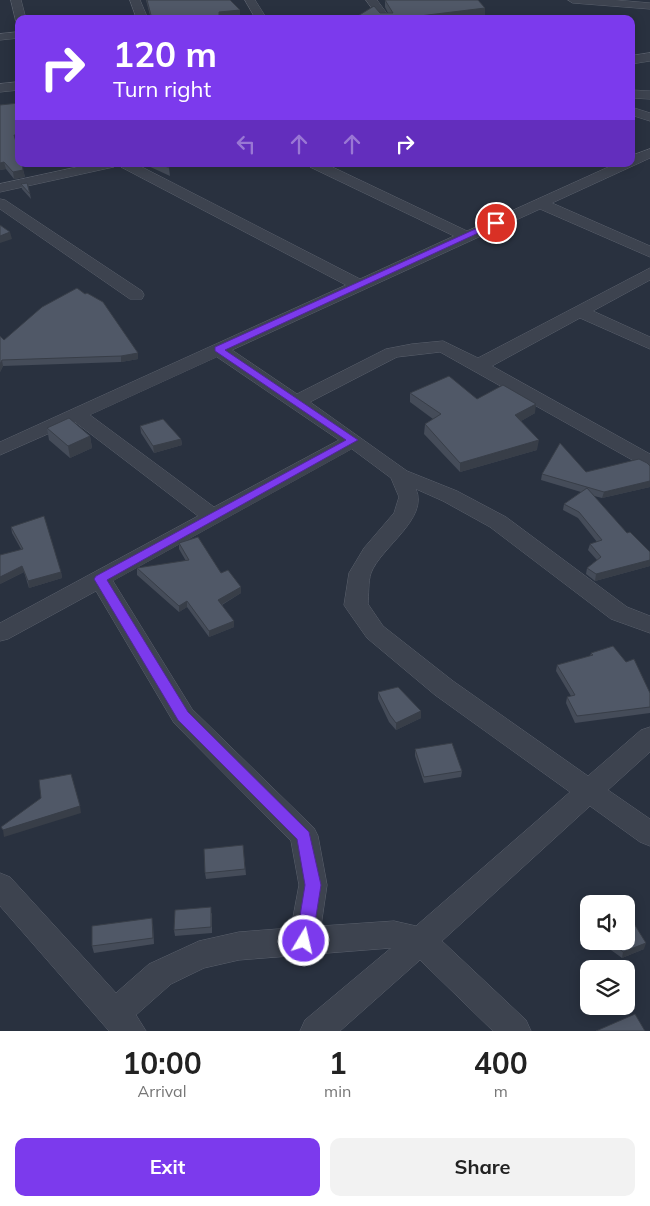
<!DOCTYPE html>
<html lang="en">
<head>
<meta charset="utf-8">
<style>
  body { margin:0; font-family:Mulish,sans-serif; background:#f2f2f2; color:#222; height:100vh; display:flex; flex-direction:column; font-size:19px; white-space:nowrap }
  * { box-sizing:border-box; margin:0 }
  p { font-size:16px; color:#767676 }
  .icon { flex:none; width:28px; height:28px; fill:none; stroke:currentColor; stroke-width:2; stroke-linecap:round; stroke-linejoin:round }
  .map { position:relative; height:1031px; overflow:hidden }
  .details { display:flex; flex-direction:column; background:#fff; flex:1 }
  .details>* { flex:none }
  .hud { position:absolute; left:15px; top:15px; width:620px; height:152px; border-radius:10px; box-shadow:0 2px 12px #0003; background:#7c3aed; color:#fff; overflow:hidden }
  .fabs { position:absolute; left:580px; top:895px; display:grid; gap:10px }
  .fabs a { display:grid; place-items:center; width:55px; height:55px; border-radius:10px; background:#fff; box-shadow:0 2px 12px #0003; font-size:25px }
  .pin { position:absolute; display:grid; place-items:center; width:42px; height:42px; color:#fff; margin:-21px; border:2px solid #fff; border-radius:50%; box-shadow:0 1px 5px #0007 }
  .me { position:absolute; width:55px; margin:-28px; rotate:9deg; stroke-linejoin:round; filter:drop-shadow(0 0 4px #0008) }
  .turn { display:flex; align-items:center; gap:18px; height:105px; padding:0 15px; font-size:22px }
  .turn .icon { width:65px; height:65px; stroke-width:2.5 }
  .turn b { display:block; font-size:35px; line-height:42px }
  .lanes { display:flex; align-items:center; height:48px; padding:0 15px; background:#0003; justify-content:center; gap:25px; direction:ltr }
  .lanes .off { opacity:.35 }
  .eta { display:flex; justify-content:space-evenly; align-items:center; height:85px; text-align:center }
  .eta b { font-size:30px; font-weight:700; line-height:35px }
  .action { display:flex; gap:10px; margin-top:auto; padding:10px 15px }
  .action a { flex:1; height:58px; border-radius:10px; background:#7c3aed; color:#fff; font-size:20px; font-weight:700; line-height:58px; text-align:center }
  .action a+a { background:#f2f2f2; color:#222 }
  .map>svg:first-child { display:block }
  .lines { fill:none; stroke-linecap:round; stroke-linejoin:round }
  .street-casing { stroke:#5b616d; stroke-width:1 }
  .street { fill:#3d434f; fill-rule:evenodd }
  .wall { fill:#454c59 }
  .shaded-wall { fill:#383e48 }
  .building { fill:#505867; stroke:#383e48 }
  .route { fill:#7c3aed; stroke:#51269a }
</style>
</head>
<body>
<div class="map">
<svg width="650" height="1031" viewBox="0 0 650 1031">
  <rect width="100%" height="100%" fill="#29313f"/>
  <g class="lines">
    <g class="street-casing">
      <path id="street" d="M11 0H21L26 19H19V22L16 21Z
        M130 0H140L148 19H137Z
        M245 0H255L267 19H256Z
        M366 0H377L391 19H380Z
        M568 0H615L650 3V9L573 3Z
        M19 32V38L0 40V34Z
        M650 53V61L631 64V56Z
        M19 82V90L0 92V84Z
        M631 90 650 91V99L631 98Z
        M631 107 650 113V121L631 115Z
        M650 149V158L552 203 650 246V257L540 209 232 350 297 394 386 349 412 344 443 341 478 358 650 268V280L593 311 650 337V349L580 318 492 366 650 454V468L643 466 440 352 397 357 310 402 407 471 457 491 506 517 627 607 650 616V633L611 619 490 527 443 501 416 489C429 519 381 547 371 573 368 582 369 594 368 604L383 626 453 681 588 776 641 730 650 727V752L608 790 650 819V846L640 842 590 806 442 941 526 1020 531 1031H493L420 960 340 1031H300L305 1020 391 948 239 960 204 968 171 984 136 1015 146 1031H109L0 906V873L10 877 116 993 149 964 199 941 239 932 291 928 299 885 291 841 174 723 96 591 8 639 0 641V623L198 516 75 422 0 455V442L346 285 121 167 119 164H136L360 279 454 236 310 167 308 164H326L467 231 615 164H631V156ZM217 357 339 440 214 507 90 415ZM352 449 391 478 399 497 394 513 364 548 349 573 344 605 348 611 367 638 435 695 570 792 416 926 394 921 321 926 327 885 318 836 314 828 192 709 113 581Z
        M91 164H116L114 167 109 168 0 192V184Z
        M0 199 5 200 142 291 144 295 142 299H130L0 209Z"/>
    </g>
    <use href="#street" class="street"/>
  </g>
  <path class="wall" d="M146 0H230L240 17 223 19H151Z
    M385 0 485 8V15L380 13H388L385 7Z
    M0 105 16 142 25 177 14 179 6 169 0 170Z
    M144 164H167L169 168 170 176Z
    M21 184 30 194 31 199 22 189Z
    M0 336 4 340 138 353V359L121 362 3 366 0 372Z
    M410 393 477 399 535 413 521 421 537 450 460 472 424 434 425 424 433 419 410 402Z
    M140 426 181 439 182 445 154 453 141 433Z
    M47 428 90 436 92 448 70 458 49 440Z
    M650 466V487L602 498 594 496 627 533 650 552V566L595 581 586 574 587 568 597 560 588 550 590 544 597 542 578 518 563 510 564 504 581 492 541 480 542 474 586 472Z
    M11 527 61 572 62 578 29 588 24 572 0 584 21 549 12 533Z
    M179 543 221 573 241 593 222 605 234 627 209 637 187 607 179 612 137 575V568L186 561 179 549Z
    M591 653 650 693V713L575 723 566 703 567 697 571 696 556 671 557 665 590 656Z
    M378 692 421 718 396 730 389 722 378 699Z
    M415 749 462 771 461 777 424 783 415 756Z
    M243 845 246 875 206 879 205 873Z
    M212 913V933L175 936 174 930Z
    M153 924 154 944 94 953 92 946Z
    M602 941H626L644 949 622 958 604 945Z"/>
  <path class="shaded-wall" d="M485 8V15L456 19H403V18Z
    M240 10V17L219 19V12Z
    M14 135H19V142H15Z
    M4 162 6 169 0 170V163Z
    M23 170 25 177 14 179 13 172Z
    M10 232 12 239 0 243V236Z
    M138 353V359L121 362V356Z
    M2 360 3 366 0 372V364Z
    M536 404 535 413 514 425 515 415Z
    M90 436 92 448 70 458 68 446Z
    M181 439 182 445 154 453 153 446Z
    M539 440 537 450 460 472V463Z
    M650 481V487L602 498 604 492Z
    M650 560V566L595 581 596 574Z
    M22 566 24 572 0 584V577Z
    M61 572 62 578 29 588 28 581Z
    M241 587V593L219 606 218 600Z
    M187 601V607L179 612V606Z
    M234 621V627L209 637V631Z
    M421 711V718L396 730V723Z
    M80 806 81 813 4 837 3 830Z
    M646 943 644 949 622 958 623 952Z"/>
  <path class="building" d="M147 0H230L240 10 219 12V19H152Z
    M385 0H478L485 8 403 18 404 19H353L374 6 380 13H393Z
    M19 103V135H14L19 152V164H22L23 170 13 172 4 162 0 163V105Z
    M161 164H167L169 168Z
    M27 183 30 194 21 184Z
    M0 225 10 232 0 236Z
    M77 288 85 294 87 293 103 302 138 353 121 356 2 360 0 364V336L4 340 42 307Z
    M449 376 477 399 503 385 536 404 515 415 539 440 460 463 425 424 441 414 410 393Z
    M69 418 90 436 68 446 47 428Z
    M163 419 181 439 153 446 140 426Z
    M560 443 586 472 639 459 647 463 650 466V481L604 492 542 474Z
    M587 488 627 533 630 532 650 552V560L596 574 587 568 601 557 590 544 602 540 579 512 564 504Z
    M44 516 61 572 28 581 22 566 0 577V555L23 549 11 527Z
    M198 537 221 573 228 570 241 587 218 600 234 621 209 631 187 601 179 606 137 568 189 560 179 543Z
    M613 646 626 662 634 659 650 693V707L577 716 567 697 575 695 557 665 593 655 591 653Z
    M398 687 421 711 396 723 390 715 378 692Z
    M452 743 462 771 424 777 415 749Z
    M71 774 80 806 3 830 1 827 41 798 39 780Z
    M243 845 245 869 205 873 204 849Z
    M211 907V927L174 930 175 910Z
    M626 914H628L646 943 623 952 610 941H626Z
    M152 918 153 938 92 946V926Z
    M635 1014 645 1031H596Z"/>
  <path class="route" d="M493 221 500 223 225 350 358 440 107 580 188 712 309 832 321 885 312 941 310 946 304 948 299 946 296 941 305 885 297 839 178 720 94 579 96 576 346 440 215 351V347Z"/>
</svg>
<div class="fabs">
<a><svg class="icon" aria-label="sound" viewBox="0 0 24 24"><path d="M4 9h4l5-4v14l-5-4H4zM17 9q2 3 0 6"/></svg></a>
<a><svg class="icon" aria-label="layers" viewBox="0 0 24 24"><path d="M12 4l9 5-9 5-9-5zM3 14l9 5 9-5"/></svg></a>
</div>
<div class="pin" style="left:496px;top:223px;background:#d93025"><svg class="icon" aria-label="arrive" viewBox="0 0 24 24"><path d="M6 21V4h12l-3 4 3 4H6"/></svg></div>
<svg class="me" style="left:304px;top:941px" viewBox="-20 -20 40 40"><circle r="17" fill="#7c3aed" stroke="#fff" stroke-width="3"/><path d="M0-11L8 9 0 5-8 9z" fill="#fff"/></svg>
<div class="hud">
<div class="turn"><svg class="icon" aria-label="right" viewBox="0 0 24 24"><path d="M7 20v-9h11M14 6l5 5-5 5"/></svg><div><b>120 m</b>Turn right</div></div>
<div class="lanes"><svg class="icon off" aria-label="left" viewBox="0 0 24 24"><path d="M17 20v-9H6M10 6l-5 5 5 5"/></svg><svg class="icon off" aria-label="ahead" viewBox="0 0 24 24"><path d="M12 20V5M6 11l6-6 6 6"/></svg><svg class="icon off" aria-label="ahead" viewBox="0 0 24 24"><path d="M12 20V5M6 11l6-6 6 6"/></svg><svg class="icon" aria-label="right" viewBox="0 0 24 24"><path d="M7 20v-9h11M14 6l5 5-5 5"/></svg></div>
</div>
</div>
<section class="details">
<div class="eta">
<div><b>10:00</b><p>Arrival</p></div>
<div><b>1</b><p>min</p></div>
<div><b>400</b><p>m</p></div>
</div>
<div class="action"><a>Exit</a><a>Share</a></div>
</section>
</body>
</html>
